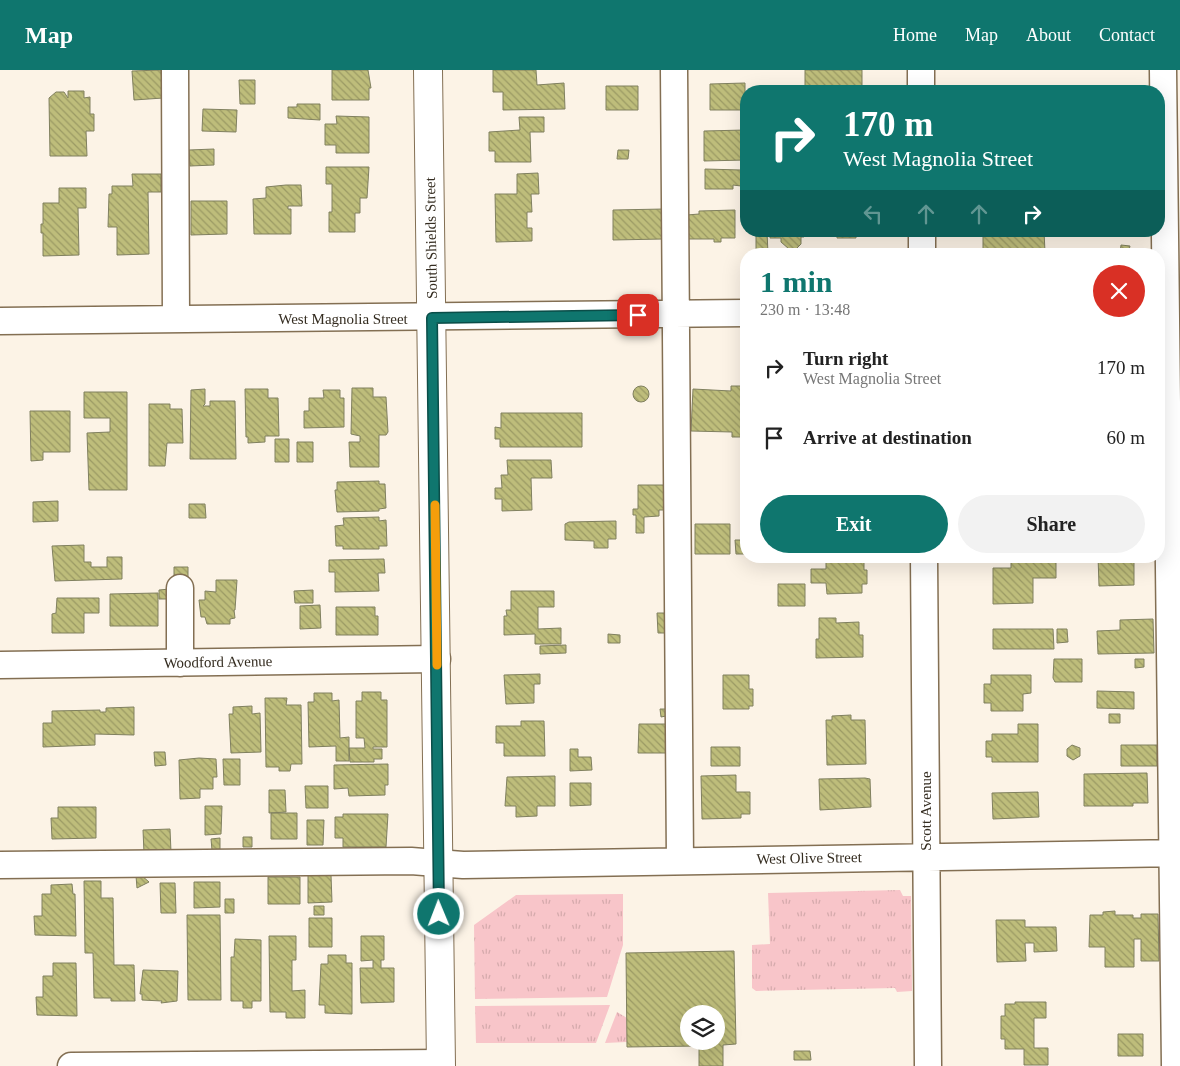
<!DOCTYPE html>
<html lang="en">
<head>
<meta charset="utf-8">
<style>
  body { margin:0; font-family:"Times New Roman",serif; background:#f2f2f2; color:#222; height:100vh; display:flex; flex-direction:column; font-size:19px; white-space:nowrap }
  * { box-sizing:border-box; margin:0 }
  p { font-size:16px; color:#767676 }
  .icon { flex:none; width:28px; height:28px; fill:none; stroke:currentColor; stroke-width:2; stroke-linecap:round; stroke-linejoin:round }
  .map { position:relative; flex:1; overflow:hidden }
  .drawer { position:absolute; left:740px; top:178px; width:425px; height:315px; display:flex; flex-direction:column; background:#fff; border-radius:20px; box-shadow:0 5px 20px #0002 }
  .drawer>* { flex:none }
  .hud { position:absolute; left:740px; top:15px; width:425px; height:152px; border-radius:20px; box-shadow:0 5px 20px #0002; background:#0f766e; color:#fff; overflow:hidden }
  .controls { position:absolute; left:680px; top:935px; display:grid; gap:10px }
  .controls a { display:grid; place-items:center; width:45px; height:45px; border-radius:50%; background:#fff; box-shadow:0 5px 20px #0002; font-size:25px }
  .pin { position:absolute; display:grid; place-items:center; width:42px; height:42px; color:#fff; margin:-21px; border-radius:10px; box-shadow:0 2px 8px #0006 }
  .me { position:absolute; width:55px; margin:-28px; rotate:359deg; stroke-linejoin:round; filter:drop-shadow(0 0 4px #0008) }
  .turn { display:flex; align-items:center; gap:18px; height:105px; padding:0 20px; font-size:22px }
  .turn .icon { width:65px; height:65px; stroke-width:2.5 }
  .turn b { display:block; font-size:35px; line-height:42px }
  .lanes { display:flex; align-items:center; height:48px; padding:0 20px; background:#0003; justify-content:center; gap:25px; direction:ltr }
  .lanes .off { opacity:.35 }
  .round { display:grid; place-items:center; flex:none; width:52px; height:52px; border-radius:26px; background:#f2f2f2 }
  .overview { display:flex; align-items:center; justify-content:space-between; height:85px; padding:0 20px }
  h1 { font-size:30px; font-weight:700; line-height:38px; color:#0f766e }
  .primary-button { display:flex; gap:10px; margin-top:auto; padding:10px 20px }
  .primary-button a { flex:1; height:58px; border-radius:30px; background:#0f766e; color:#fff; font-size:20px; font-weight:700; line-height:58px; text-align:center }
  .primary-button a+a { background:#f2f2f2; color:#222 }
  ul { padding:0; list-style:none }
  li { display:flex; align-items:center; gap:15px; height:70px; padding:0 20px }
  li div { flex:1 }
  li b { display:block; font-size:19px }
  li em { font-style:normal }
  header { display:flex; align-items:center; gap:30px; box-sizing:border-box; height:70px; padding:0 25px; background:#0f766e; color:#fff }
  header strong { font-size:24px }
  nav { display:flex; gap:28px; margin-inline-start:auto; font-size:18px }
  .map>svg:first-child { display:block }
  .grass { fill:url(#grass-tufts) }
  .building { fill:url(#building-back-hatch); stroke:#80805f; fill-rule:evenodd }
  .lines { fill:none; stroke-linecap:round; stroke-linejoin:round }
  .minor-casing { stroke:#836f53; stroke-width:29 }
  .major-casing { stroke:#836f53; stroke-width:30 }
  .minor { stroke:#fff; stroke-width:26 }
  .major { stroke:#fff; stroke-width:28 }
  .route-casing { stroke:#0a4d48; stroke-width:12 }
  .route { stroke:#0f766e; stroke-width:9 }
  .slow { stroke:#f59e0b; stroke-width:9 }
  .labels { text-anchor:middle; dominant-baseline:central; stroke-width:5; stroke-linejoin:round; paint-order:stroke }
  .street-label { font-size:15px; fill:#352d21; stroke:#fff }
</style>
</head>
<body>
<header>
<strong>Map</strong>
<nav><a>Home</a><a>Map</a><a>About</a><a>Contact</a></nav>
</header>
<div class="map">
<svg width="1180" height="996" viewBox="0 0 1180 996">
  <defs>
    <pattern id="grass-tufts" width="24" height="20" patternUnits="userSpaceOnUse" patternTransform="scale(1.25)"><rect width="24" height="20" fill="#f8c5c9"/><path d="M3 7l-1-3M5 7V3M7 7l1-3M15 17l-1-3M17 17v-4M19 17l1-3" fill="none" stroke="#d5aaac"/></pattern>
    <pattern id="building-back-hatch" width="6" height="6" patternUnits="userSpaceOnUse" patternTransform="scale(1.25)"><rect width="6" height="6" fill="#bebd7b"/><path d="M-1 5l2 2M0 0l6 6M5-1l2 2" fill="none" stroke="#9b9a64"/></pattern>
  </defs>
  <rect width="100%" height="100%" fill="#fcf3e6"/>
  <path class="grass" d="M900 820 903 826H911L912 921 897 922 895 918 756 921 752 918V875L770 874 768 823Z
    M623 824V875L607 927 475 929 474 855 516 825Z
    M610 935 596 973H476L475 936Z
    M617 942 627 948V972L605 973Z"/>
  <path class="building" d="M161 0 163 28 134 30 132 1Z
    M332 0H368L371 18H369V30H332Z
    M493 0H536L537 15 564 13 565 39 503 40V22H493Z
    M805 0H862V16H852V21H797V17L805 18Z
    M239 10H255V34H240Z
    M745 13V40H710V14Z
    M606 16H638V40H606Z
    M68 21H84V28L90 27V44H94V61H86L87 86H50L49 28 56 22H64L68 28Z
    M297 34H320V50L288 48V37H297Z
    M203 39 237 40 236 62 202 61Z
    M336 46 369 47V83H336V75H325V54H337Z
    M519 47H544V62H530L531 92H495V81H489V62L520 60Z
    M745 60V90L704 91V61Z
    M214 79V95L190 96 189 80Z
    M618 80H629L628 89H617Z
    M326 97H369L367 128H360V143H355V162H329V142H332V114H326Z
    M705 99 741 100V116L733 115V119H705Z
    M538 103 539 124H531L532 142H527V158H532V171L496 172 495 124H517V104Z
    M132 104H161V122H148L149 184 117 185V157H108L109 124H112V116H133Z
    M286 115H301L302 136H288V139H291V164H254L253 129 266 128V117Z
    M59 118H86V138H78L79 185 43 186V163H41V154H43V133H59Z
    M191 131H227V164L191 165Z
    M664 139 663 169 613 170V140Z
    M735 140V168H721V172H714V169H687V145L699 144V141Z
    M756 161H767L768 184H756Z
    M770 161H811V162H804V167H801V174L796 179H789L781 172V168H770Z
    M837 161H856V168H837Z
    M988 161H1044L1045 182H999V179H983V163Z
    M1121 175 1130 176 1128 184 1120 183Z
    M633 324a8 8 0 1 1 16 0a8 8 0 1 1-16 0Z
    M731 316H745L746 320V367H732V362L691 361 693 319 731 321Z
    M352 318H373V327H386L388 362 386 365H379V397H350L349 372H360V366L351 364Z
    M205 319V334L203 336H210V331H235L236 389H190L191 320Z
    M245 319H268V328H278L279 366H265V372L248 373V367H246Z
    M323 320H340V328H344V357L304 358V341H309V328H324Z
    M84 322H127V420H89L87 363 110 362V348H84Z
    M149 334H170V339H182L183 373H167L165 396H149Z
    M30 341H70V382H43V390L31 391Z
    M501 343H582V377H500V369H495V357L501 358Z
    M275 369H289V392H275Z
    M297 372H313V392H297Z
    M507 390H551L552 408H531L532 440 502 441V429H495V418H502L501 405H508Z
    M379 411V414H385L386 438 379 439V441L337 442 335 420H337V412Z
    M638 415H664L665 440H659V446L644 447V463H636V445H633V439H638Z
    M58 431V451L33 452V432Z
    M189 434H205L206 448H189Z
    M379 447V451L386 450 387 476H379V479H343V476H336L335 456 344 455 343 448Z
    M616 451V469H608V478H594V471L565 470V454L569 452Z
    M695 454H730V484H695Z
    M735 470H746V484H736Z
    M84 475V492H91V497H107V487H122V509L55 511 52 476Z
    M1056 486V508H1033V533L993 534V498H1011V487Z
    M1098 486H1134V515L1099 516Z
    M384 489 385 503H378L379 521 335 522V502H329V490Z
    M826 491H864V500H867V514H862V523L827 524 826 513H811V499H826Z
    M174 497H188V509L174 508Z
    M216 510H237L235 540H234L235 548 230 549V554H207L205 547H201L199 530H205V521L216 522Z
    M778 514H805V536H778Z
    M170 519V529H159V520Z
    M313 520V533H295L294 521Z
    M511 521H554V537H538V559L561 558V574H535V564L504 565V546H507L506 540H511Z
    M158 523V556H110V524Z
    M57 528H99V543H84V563H52V544L56 543Z
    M320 535 321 558 300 559V536Z
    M336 537H375V546H378V565H336Z
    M657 543H668V563H658Z
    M819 548H836V553L859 552V565H863V587L816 588V569H819Z
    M1153 549 1154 583 1098 584 1097 561 1120 560V550Z
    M993 559H1053L1054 579H993Z
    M1057 559H1067L1068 572 1057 573Z
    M608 564 620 565V573H608Z
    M566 575V583L540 584V576Z
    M1054 589H1082V612H1055L1053 608Z
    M1135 589H1144V597L1135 598Z
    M540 604V614H534V633L506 634 504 605Z
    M723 605H749V619H753V636H749V639H723Z
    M991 605H1031V623L1023 624V641H991V633H984V614H991Z
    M1097 621 1134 622V639L1097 638Z
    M362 622H381V630H387V677H373V679H382V689H374V692H350L349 678H365L364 668H356V631H362Z
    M314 623H332V631L339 630 340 668 349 667V691H336V676L309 677 308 632H314Z
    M265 628H287L286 635H301L302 694H291L290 701H279V697H266Z
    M252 636V644L260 643 261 682 231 683 229 644H233V637Z
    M134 637V665L95 664V675L43 677V653H52V641L100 640V642H106V638Z
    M660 639H666V646L661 647Z
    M1109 644H1120V653H1109Z
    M851 645V650H865L866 694 827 695 826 650H832V646Z
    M521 651H544L545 686H504V673H496V656H521Z
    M639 654H666V683H638Z
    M1018 654H1038V692H992V687H986V671H992V664H1018Z
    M1072 675 1080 678V686L1073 690 1067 686V679Z
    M1121 675H1157V696H1121Z
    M711 677H740V696H711Z
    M570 679H578V687H591L592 700 570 701Z
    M154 682H165L166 695 155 696Z
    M199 688 216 689 217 707H213V719H200V728L180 729 179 690Z
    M223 689H240V715H224Z
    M388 694V715H385V725L349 726 348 718 334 719V695Z
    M1147 703 1148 733H1133V736H1084V704Z
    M736 705V722H750V744H741V748L702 749 701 706Z
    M555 706V736H537V746L516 747V736H505L507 707Z
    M865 708 870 709 871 737 820 740 819 709Z
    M570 713H591V735L570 736Z
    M305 716H328V738H306Z
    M269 720H285L286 742 269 743Z
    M1038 722 1039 747 993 749 992 723Z
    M205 736H222L221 764 205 765Z
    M58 737H96V768L52 769 51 748H58Z
    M271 743H297V769H271Z
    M343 744H388L386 777H343V768H335V747H343Z
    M307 750H324L323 775H307Z
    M170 759 171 782 144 783 143 760Z
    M243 767H252V777H243Z
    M220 768V779L212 780 211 769Z
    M141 805 149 812 137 818 136 806Z
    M308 805H331L332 832 308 833Z
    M268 807H300V834H268Z
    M84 811H101V828H113L114 895H134L135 931H111V928H94L93 883H85Z
    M194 812H220V837L194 838Z
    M160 813H175L176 843H161Z
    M72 814 73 824H75L76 866 35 865 34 846H42V824H51V815Z
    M225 829H234V843H225Z
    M314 836H324V845H314Z
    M1115 841V845H1133V848H1141V844H1158L1159 891H1141V869H1134V897H1105V877H1089L1090 845H1103V842Z
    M187 845H220L221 930H188Z
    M309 848H332V877H309Z
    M996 850H1025V857H1056L1057 881 1034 882V873H1025L1026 891 997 892Z
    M269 866H296V890H292V921L305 920V948H286V942H270Z
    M361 866H384V890H381V898H394V932L361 933 360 898H373V890L361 891Z
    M235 869 261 870V931H252V938H243V931H231V887H234Z
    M734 881 736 974 723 975V996H699V976L627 977 626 883ZM689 944H716V971H689Z
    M328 885H346V893H352V944L325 943V935H319L321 894H328Z
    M53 893H76L77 946 37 945 36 927H43V906H53Z
    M143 900 178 901 177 931 161 933 162 931 142 930V924H140Z
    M1015 932H1046V948H1034V978H1048V995H1024V979H1005V969H1001V946H1005V934H1015Z
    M1118 964H1143V986H1118Z
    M794 981H810L811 990H794Z"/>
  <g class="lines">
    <g class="minor-casing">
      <path id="minor" d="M175 0 176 249
        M674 0 680 791
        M921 0V21
        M1163 0 1175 996
        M922 161V184
        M0 251 746 243
        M924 486 928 996
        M180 593V518
        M0 595 437 589
        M0 795 411 791 463 795 1180 783
        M71 996 441 993"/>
    </g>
    <g class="major-casing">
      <path id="major" d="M428 0 441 996"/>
    </g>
    <use href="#minor" class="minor"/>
    <use href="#major" class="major"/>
  </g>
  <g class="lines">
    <g class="route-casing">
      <path id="route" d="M439 844 432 248 638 245"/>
    </g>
    <use href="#route" class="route"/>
    <path class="slow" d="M435 435 437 595"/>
  </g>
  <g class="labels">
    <g class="street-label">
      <text transform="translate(431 168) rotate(-91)">South Shields Street</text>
      <text x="343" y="249">West Magnolia Street</text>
      <text transform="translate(218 592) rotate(-1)">Woodford Avenue</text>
      <text transform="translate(926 741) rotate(-90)">Scott Avenue</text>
      <text transform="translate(809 788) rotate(-1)">West Olive Street</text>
    </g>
  </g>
</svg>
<div class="controls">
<a><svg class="icon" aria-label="layers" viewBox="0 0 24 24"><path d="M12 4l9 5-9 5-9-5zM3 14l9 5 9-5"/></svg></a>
</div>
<div class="pin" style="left:638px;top:245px;background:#d93025"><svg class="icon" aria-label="arrive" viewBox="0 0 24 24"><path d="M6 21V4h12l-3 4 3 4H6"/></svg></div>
<svg class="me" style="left:439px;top:844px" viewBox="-20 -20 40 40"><circle r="17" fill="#0f766e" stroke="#fff" stroke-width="3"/><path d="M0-11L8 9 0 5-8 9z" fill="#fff"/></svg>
<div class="hud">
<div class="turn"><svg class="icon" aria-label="right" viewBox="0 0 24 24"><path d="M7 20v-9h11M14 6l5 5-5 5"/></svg><div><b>170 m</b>West Magnolia Street</div></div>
<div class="lanes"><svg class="icon off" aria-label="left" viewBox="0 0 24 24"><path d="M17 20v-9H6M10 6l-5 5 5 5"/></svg><svg class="icon off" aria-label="ahead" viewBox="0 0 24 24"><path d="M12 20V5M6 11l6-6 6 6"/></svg><svg class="icon off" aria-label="ahead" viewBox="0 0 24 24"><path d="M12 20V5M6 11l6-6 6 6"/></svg><svg class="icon" aria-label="right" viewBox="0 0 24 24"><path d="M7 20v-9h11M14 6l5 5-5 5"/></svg></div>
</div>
<section class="drawer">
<div class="overview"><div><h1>1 min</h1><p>230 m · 13:48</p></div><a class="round" style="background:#d93025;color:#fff"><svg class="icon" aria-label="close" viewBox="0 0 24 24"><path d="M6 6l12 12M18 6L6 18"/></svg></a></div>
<ul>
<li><svg class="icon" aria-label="right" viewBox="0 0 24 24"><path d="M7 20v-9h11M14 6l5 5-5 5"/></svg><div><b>Turn right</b><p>West Magnolia Street</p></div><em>170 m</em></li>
<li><svg class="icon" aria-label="arrive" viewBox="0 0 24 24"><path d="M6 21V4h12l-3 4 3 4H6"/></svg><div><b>Arrive at destination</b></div><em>60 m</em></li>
</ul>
<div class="primary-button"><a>Exit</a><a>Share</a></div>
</section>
</div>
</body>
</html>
